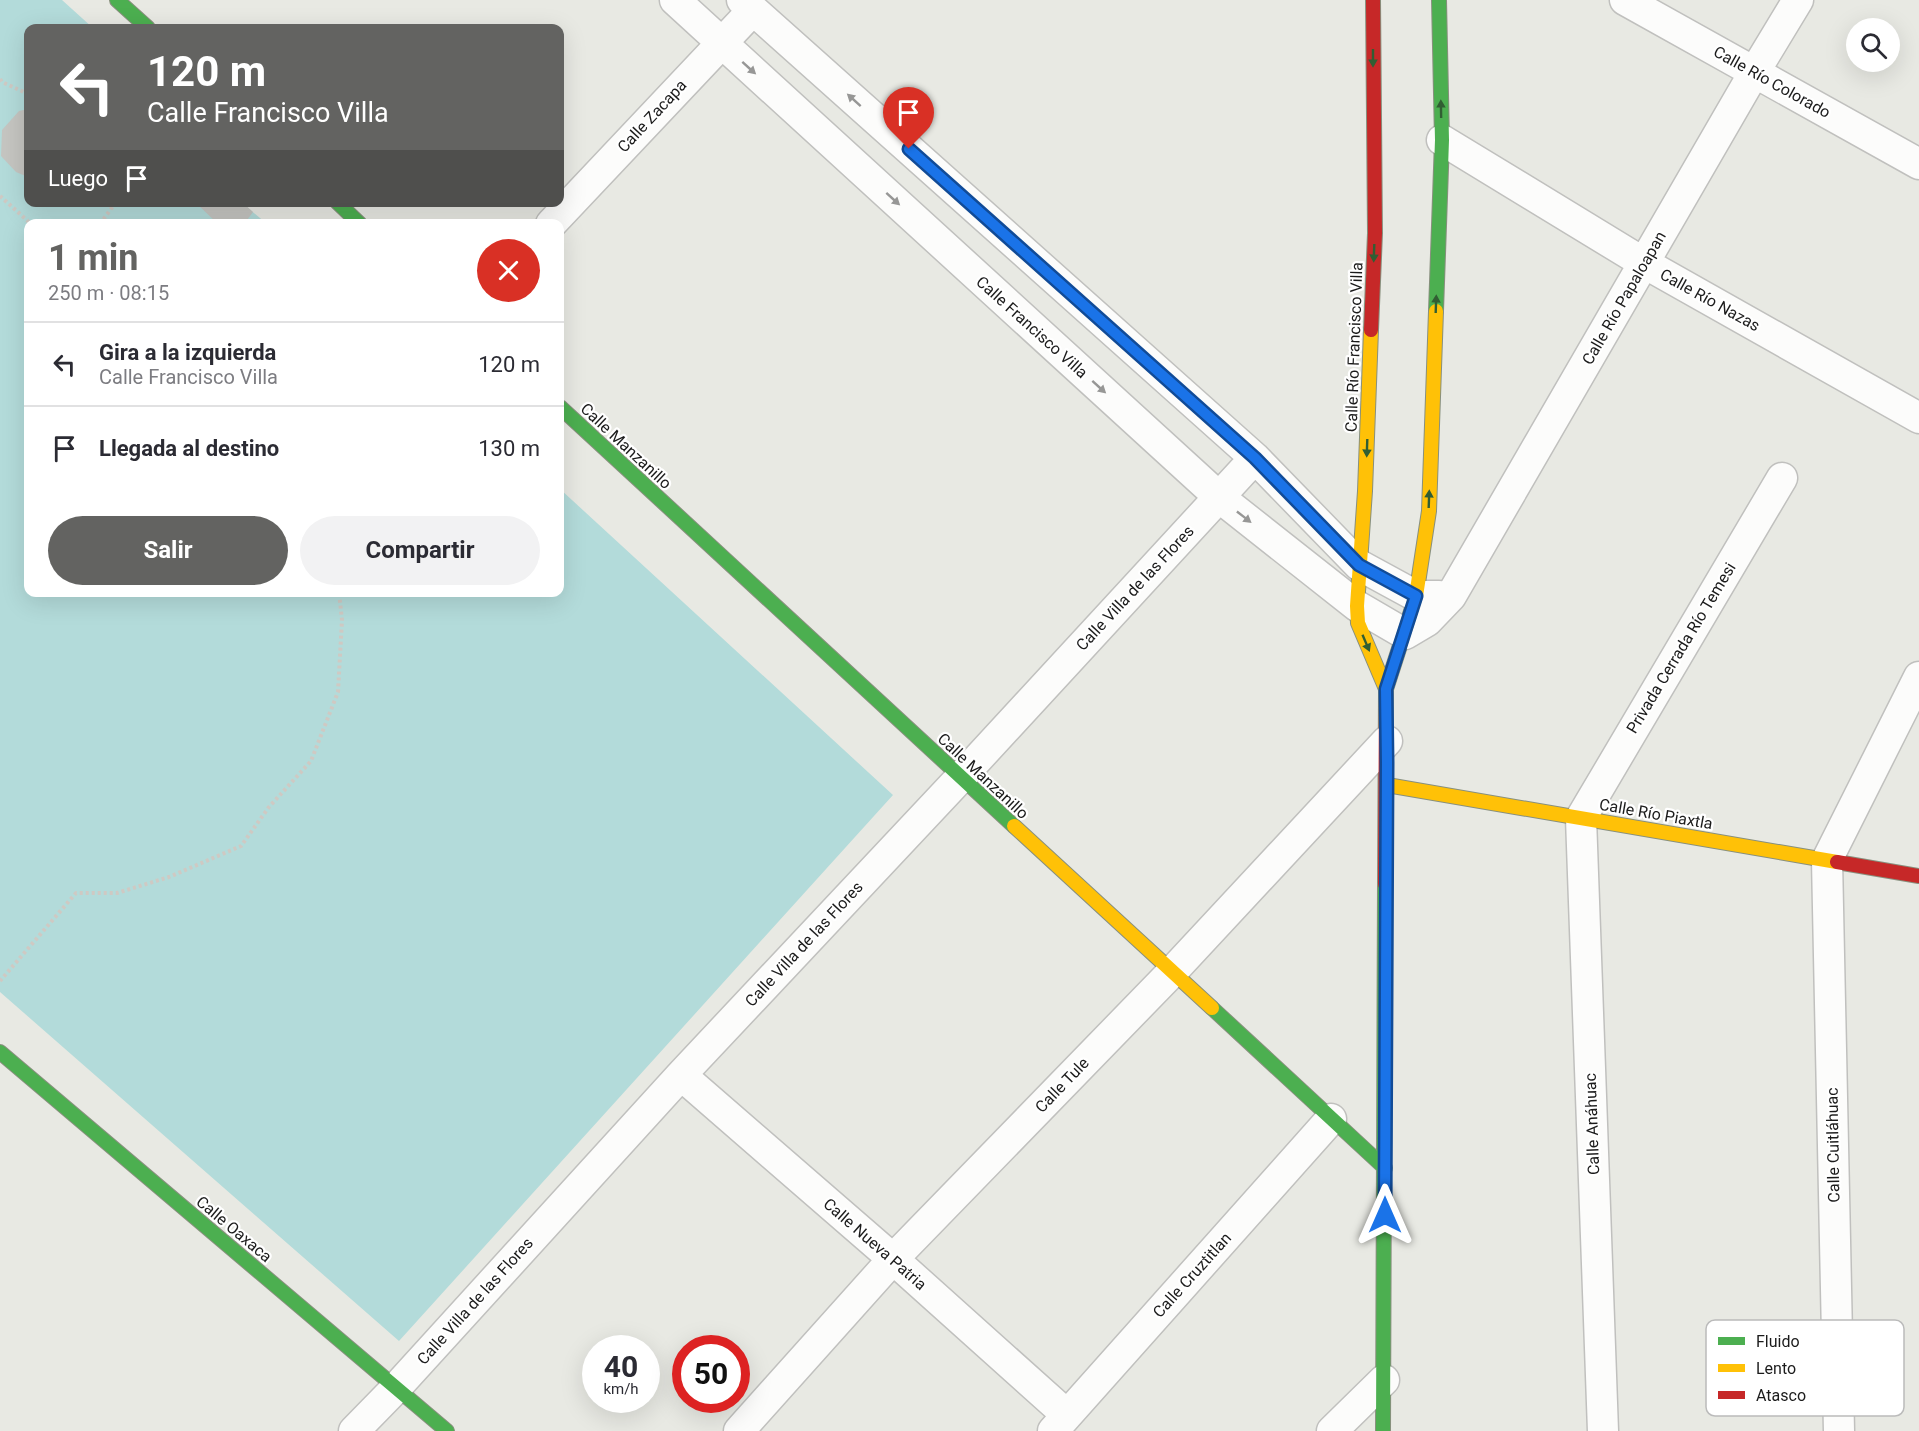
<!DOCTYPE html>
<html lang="es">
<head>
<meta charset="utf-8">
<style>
  body { margin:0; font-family:Roboto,sans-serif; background:#f2f2f3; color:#2b2b33; height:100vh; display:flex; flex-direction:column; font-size:22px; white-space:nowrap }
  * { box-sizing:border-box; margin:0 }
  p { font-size:20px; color:#7c7c81 }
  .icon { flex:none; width:33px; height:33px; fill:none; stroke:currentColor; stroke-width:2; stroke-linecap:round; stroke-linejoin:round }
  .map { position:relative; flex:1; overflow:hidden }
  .details { position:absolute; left:24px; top:219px; width:540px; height:378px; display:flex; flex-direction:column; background:#fff; border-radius:12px; box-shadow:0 6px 24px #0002 }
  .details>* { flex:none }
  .hud { position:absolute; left:24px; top:24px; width:540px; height:183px; border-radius:12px; box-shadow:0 6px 24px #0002; background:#636361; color:#fff; overflow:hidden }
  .tools { position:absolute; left:1846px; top:18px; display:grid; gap:12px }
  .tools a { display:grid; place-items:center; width:54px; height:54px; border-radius:50%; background:#fff; box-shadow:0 6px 24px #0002; font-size:30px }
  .speed { position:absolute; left:582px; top:1335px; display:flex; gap:12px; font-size:30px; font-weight:700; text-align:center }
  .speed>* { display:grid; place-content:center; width:78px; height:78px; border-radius:50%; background:#fff; box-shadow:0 6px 24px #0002; line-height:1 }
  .speed small { font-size:15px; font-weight:400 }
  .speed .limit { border:9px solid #d22; background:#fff; color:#111 }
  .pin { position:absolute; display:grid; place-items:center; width:51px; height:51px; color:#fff; margin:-62px -26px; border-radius:50% 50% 50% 0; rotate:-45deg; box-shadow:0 0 6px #0007 }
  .pin .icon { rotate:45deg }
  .me { position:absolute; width:66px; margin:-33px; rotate:0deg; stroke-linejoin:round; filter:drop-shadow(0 0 4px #0008) }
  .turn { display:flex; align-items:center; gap:21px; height:126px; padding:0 24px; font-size:27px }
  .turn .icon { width:78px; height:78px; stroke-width:2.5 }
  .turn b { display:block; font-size:42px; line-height:51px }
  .then { display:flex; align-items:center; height:57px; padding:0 24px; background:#0003; gap:12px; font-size:22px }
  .round { display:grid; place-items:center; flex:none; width:63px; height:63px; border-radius:32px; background:#f2f2f3 }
  .overview { display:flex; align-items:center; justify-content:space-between; height:102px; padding:0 24px }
  h1 { font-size:36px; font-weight:700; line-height:45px; color:#636361 }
  .action { display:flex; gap:12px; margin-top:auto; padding:12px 24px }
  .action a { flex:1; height:69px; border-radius:36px; background:#636361; color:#fff; font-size:24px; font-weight:700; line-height:69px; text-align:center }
  .action a+a { background:#f2f2f3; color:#2b2b33 }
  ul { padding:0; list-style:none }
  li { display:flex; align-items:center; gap:18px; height:84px; padding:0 24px; border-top:2px solid #e1e1e2 }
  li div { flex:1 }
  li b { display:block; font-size:22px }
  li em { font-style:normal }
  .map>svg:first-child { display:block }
  .pitch { fill:#b3dbda }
  .building { fill:#c5c5c1 }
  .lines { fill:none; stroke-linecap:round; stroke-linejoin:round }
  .street-casing { stroke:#c0c0be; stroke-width:33 }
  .fast-casing { stroke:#88907e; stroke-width:16 }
  .slow-casing { stroke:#88907e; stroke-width:16 }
  .jam-casing { stroke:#88907e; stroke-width:16 }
  .path { stroke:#cfc9c3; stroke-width:4; stroke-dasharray:3 3; stroke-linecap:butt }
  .street { stroke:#fcfcfb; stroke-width:30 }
  .fast { stroke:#4caf50; stroke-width:14 }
  .slow { stroke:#ffc107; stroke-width:14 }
  .jam { stroke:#c62828; stroke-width:14 }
  .oneway { fill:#315e33 }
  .oneway2 { fill:#979796 }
  .route-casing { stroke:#114b97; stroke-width:15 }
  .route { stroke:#1a73e8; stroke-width:10 }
  .labels { text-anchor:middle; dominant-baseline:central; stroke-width:4.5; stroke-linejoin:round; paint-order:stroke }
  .street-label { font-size:16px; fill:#1b1b1b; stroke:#fff }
  .key { fill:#fff; stroke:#bbb; stroke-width:1.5 }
  .key-label { font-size:16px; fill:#1b1b1b }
</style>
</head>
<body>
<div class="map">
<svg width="1919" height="1431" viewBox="0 0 1919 1431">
  <rect width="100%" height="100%" fill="#e8e9e3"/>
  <path class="pitch" d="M0 0H62L93 28H28V202L242 203 266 223 28 224V592H560V489L893 795 399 1341 0 992Z"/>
  <path class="building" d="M28 109V177L16 172 1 156 2 130 19 111Z
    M195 202H242L253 212 244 224H218Z"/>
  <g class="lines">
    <g class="street-casing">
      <path id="street" d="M675 0 1219 497 1357 606 1405 634 1427 621 1451 596 1755 71 1798 0
        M742 0 1255 458 1359 565 1416 596H1439
        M1625 0 1919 164
        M1442 140 1644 263 1919 418
        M551 224 753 10
        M681 1075 893 1259 1067 1415
        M354 1431 396 1388 681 1075 961 777 1255 458
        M739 1431 893 1259 1172 972 1387 741
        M1053 1431 1331 1119
        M1332 1431 1384 1380
        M1603 1431 1581 818 1782 478
        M1839 1431 1827 860 1919 677"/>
    </g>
    <g class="fast-casing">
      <path id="fast" d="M117 0 148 28
        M337 202 360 224
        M1436 311 1442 140 1439 0
        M560 407 1014 826
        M1212 1008 1385 1168
        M0 1052 447 1431
        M1383 1431 1385 884"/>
    </g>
    <g class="slow-casing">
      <path id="slow" d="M1371 330 1365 491 1357 606 1358 623 1386 689V694
        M1386 689 1416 596 1429 511 1436 311
        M1387 785 1837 862
        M1014 826 1212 1008"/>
    </g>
    <g class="jam-casing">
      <path id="jam" d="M1371 330 1375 233 1373 0
        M1837 862 1919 876
        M1385 884 1386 694"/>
    </g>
    <path class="path" d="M0 79 2 82 28 94
      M0 196 31 224
      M100 224 116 202
      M0 981 76 893H117L169 877 241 846 269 807 311 761 338 692 342 620 339 592"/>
    <use href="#street" class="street"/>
    <use href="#fast" class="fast"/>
    <use href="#slow" class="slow"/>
    <use href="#jam" class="jam"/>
  </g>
  <defs><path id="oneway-solid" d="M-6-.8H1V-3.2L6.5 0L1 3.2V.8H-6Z" transform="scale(1.5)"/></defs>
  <g class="oneway">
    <use href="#oneway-solid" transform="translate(1373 58) rotate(90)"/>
    <use href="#oneway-solid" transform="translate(1441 109) rotate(-91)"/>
    <use href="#oneway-solid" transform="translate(1374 253) rotate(92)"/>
    <use href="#oneway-solid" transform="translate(1436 304) rotate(-88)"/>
    <use href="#oneway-solid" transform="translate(1367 448) rotate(92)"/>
    <use href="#oneway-solid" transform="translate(1429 499) rotate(-88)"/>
    <use href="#oneway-solid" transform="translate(1366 643) rotate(67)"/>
  </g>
  <g class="oneway2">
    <use href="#oneway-solid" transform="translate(749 68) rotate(42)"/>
    <use href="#oneway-solid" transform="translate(854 100) rotate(-138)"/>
    <use href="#oneway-solid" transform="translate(893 199) rotate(42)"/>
    <use href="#oneway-solid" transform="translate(1099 387) rotate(42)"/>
    <use href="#oneway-solid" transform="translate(1244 517) rotate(38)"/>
  </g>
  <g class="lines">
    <g class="route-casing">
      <path id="route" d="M909 149 1255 458 1359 565 1416 596 1386 689 1387 763 1385 1215"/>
    </g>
    <use href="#route" class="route"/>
  </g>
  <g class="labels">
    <g class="street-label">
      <text transform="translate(1772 82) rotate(29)">Calle Río Colorado</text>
      <text transform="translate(652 116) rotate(-47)">Calle Zacapa</text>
      <text transform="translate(1624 298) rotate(-60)">Calle Río Papaloapan</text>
      <text transform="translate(1710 300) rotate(29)">Calle Río Nazas</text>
      <text transform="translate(1032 327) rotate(42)">Calle Francisco Villa</text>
      <text transform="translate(1354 347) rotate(-88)">Calle Río Francisco Villa</text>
      <text transform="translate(626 446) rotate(43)">Calle Manzanillo</text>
      <text transform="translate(1135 588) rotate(-47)">Calle Villa de las Flores</text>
      <text transform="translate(1681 648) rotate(-59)">Privada Cerrada Río Temesi</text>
      <text transform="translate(983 776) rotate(43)">Calle Manzanillo</text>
      <text transform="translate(1656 814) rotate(10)">Calle Río Piaxtla</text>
      <text transform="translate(804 944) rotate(-47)">Calle Villa de las Flores</text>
      <text transform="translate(1062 1085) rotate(-46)">Calle Tule</text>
      <text transform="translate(1592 1124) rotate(-92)">Calle Anáhuac</text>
      <text transform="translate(1833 1145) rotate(-91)">Calle Cuitláhuac</text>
      <text transform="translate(234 1229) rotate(40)">Calle Oaxaca</text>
      <text transform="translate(875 1244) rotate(41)">Calle Nueva Patria</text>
      <text transform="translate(1192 1275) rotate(-48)">Calle Cruztitlan</text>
      <text transform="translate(475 1301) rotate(-48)">Calle Villa de las Flores</text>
    </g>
  </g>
  <rect x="1706" y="1320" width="198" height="96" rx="9" class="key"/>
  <rect x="1718" y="1337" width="27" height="8" fill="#4caf50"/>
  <rect x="1718" y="1364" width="27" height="8" fill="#ffc107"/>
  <rect x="1718" y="1391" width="27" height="8" fill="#c62828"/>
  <g class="key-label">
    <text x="1756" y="1347">Fluido</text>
    <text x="1756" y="1374">Lento</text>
    <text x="1756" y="1401">Atasco</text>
  </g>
</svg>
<div class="tools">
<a><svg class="icon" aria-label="search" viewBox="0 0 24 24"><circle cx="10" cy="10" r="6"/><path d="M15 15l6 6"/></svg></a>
</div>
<div class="speed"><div>40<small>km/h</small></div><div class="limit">50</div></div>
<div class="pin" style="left:909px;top:149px;background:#d93025"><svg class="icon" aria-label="arrive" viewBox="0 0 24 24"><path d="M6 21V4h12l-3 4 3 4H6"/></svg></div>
<svg class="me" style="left:1385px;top:1215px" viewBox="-20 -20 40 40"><path d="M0-17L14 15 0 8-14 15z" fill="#1a73e8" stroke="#fff" stroke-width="4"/></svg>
<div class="hud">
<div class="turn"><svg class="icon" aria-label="left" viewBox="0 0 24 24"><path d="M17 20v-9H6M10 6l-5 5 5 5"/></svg><div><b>120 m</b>Calle Francisco Villa</div></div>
<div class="then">Luego<svg class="icon" aria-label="arrive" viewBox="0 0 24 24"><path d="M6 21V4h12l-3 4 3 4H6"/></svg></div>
</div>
<section class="details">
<div class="overview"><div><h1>1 min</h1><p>250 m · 08:15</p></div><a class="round" style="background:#d93025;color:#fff"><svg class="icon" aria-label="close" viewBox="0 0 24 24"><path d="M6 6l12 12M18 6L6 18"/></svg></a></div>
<ul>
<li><svg class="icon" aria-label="left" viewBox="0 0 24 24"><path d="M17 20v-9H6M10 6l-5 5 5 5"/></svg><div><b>Gira a la izquierda</b><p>Calle Francisco Villa</p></div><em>120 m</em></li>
<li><svg class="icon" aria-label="arrive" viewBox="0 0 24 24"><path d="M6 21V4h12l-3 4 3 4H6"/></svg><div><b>Llegada al destino</b></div><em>130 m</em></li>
</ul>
<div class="action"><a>Salir</a><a>Compartir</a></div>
</section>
</div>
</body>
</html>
